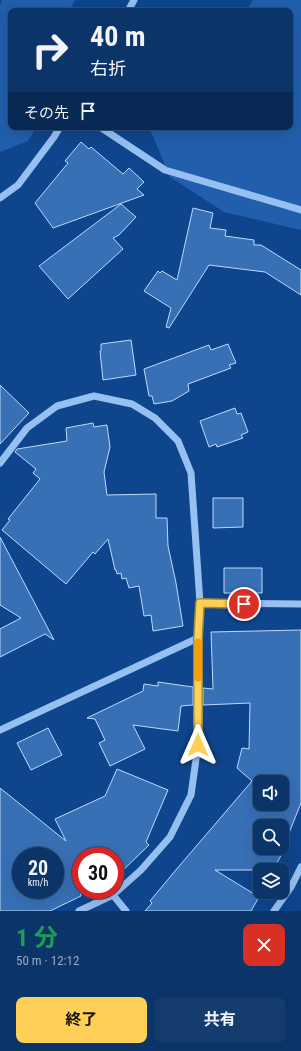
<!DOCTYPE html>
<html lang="ja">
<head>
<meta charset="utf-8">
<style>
  body { margin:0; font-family:"Roboto Condensed","Noto Sans JP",sans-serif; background:#143c6f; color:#f1f3f6; height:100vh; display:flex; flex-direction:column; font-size:15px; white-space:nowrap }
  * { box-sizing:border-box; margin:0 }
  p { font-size:13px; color:#9aaac0 }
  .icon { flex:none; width:22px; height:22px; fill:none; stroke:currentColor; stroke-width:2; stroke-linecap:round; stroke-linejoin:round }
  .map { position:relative; height:911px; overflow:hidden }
  .details { display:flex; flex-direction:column; background:#0b3469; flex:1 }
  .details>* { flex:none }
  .hud { position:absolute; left:8px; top:8px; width:285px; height:122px; border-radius:8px; box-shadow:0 4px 16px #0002,0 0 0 1px #2b4f7d; background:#0b3469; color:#f1f3f6; overflow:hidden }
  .fabs { position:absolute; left:253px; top:775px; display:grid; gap:8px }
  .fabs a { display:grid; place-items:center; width:36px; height:36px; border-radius:8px; background:#0b3469; box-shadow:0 4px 16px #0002,0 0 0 1px #2b4f7d; font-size:20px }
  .speed { position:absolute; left:12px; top:847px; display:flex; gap:8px; font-size:20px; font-weight:700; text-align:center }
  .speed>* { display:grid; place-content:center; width:52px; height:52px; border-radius:50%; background:#0b3469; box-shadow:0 4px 16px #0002,0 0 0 1px #2b4f7d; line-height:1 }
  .speed small { font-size:10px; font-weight:400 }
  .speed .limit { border:6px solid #d22; background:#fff; color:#111 }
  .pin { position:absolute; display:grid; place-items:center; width:34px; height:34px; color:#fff; margin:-17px; border:2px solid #fff; border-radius:50%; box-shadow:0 1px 4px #0007 }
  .me { position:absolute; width:44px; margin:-22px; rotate:0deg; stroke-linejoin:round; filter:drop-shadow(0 0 3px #0008) }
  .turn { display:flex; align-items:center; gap:14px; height:84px; padding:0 16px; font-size:18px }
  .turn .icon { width:52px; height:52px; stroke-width:2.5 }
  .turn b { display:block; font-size:28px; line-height:34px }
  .then { display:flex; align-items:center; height:38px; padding:0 16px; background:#0003; gap:8px; font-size:15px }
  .round { display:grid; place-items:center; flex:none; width:42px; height:42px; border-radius:8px; background:#143c6f }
  .overview { display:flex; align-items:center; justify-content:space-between; height:68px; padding:0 16px }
  h1 { font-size:24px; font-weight:700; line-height:30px; color:#1e9e55 }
  .button { display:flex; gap:8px; margin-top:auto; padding:8px 16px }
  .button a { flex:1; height:46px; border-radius:8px; background:#ffd057; color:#111; font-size:16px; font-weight:700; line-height:46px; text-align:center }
  .button a+a { background:#143c6f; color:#f1f3f6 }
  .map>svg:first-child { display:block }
  .green { fill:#215fac }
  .building { fill:#3870b6; stroke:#bddafd; fill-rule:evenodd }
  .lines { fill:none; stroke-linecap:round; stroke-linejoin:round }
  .minor { stroke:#96bff2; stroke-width:7 }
  .route-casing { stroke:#a68739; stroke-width:10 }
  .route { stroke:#ffd057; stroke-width:7 }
  .slow { stroke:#f59e0b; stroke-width:7 }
</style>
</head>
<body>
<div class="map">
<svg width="301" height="911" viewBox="0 0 301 911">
  <rect width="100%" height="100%" fill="#0f458c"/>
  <path class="green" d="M2 0H75L69 11H11V127H37L28 141 0 152V5Z
    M253 0H301V230L224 212 170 177 149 127H290V11H246Z"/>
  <path class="building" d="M81 142 89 149 91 147 123 174 129 168 144 182 137 189 144 195 53 228 35 203 68 163 65 161Z
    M121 204 136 217 119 235 113 238 123 249 68 299 39 266Z
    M193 208 213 213 210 228 226 230 225 236 254 240V245H261L301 270V295L265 272 209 265 169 328 166 327 171 308 144 291 158 271 160 273 162 271 177 280Z
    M131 340 136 375 103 380 100 351H101V344Z
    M228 344 236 363 229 365 231 368 188 384 189 391 172 401 154 404 152 396H149L144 369 209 345 211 350Z
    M0 385 29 413 0 444Z
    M235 408 237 414 241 413 248 432 241 435 243 438 217 447 216 444 209 447 200 421Z
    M93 423 94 427 107 425 110 447 104 472 107 495 156 494V518H167L168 546 176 583 183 626 153 631 151 615 144 616 139 586 129 588 126 578 122 579 121 573 117 574 116 570H115L108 539 95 554 93 552 66 584 2 530 10 520 8 519 40 479 33 473 36 469 15 452 17 449 67 441 66 428Z
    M213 498H243V527L213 528Z
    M0 537 54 640 45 634 0 657V629L21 618 0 605Z
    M224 568H262V593H224Z
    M301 630V803L287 838 290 839 273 870H215L259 897 251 911H145L152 903 150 901 175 871 252 781 237 768 242 748 249 749 250 703 203 705V688L213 689 211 632ZM260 782H282V804H260ZM260 826H282V848H260Z
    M158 682 193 687V705L181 706 178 731 133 725 145 749 110 766 99 743 105 740 95 719 87 718 143 691 144 684 158 686Z
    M48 728 62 755 31 770 17 743Z
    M117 769 168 790 146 842 149 845 115 878V856H81V890H88L81 893V896L50 911H0V788L66 841 55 819 105 796ZM21 856H55V890H21Z"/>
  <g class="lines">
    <path class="minor" d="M128 11 134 0
      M100 127 165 170 301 210
      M0 198 18 185 54 137 60 127
      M0 463 27 428 57 406 94 396 132 404 155 418 178 441 191 473 200 603 198 638V745L191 795 170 837 141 870 113 895 79 911
      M200 603 301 604
      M0 730 198 638
      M113 895 126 911
      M274 911 291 887 301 867"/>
  </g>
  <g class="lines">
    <g class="route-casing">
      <path id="route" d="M198 745V638L200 603 244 604"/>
    </g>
    <use href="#route" class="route"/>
    <path class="slow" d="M198 642V678"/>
  </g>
</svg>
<div class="fabs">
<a><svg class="icon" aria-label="sound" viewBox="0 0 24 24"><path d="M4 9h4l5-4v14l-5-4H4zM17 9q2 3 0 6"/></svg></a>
<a><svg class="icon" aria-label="search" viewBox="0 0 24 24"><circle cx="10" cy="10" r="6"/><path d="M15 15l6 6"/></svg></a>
<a><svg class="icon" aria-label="layers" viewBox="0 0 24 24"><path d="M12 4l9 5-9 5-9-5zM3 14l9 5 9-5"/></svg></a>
</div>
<div class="speed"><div>20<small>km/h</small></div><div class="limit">30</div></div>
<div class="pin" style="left:244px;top:604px;background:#d93025"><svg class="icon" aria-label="arrive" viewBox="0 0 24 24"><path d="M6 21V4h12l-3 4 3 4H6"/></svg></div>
<svg class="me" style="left:198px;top:745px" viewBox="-20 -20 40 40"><path d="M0-17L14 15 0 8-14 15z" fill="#ffd057" stroke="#fff" stroke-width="4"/></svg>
<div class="hud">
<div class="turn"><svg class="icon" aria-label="right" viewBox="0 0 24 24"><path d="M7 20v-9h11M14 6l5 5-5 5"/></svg><div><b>40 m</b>右折</div></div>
<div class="then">その先<svg class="icon" aria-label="arrive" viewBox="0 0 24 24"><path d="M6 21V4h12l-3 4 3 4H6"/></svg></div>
</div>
</div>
<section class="details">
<div class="overview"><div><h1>1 分</h1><p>50 m · 12:12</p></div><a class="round" style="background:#d93025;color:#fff"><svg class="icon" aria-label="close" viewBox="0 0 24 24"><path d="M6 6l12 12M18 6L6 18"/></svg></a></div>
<div class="button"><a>終了</a><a>共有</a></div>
</section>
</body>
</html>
